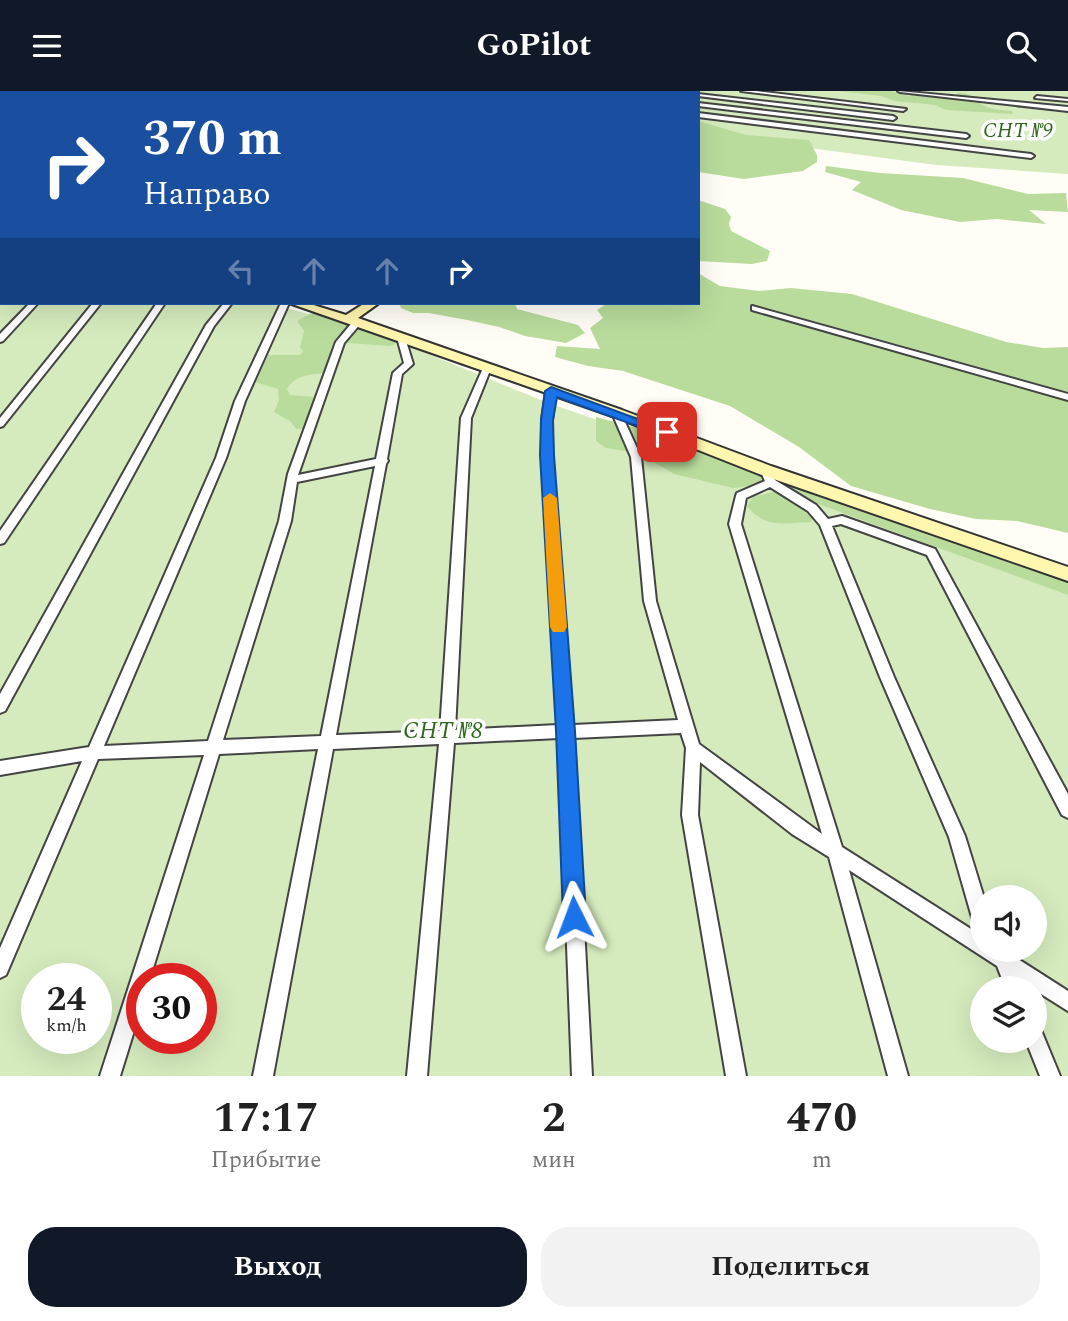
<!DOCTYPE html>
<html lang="ru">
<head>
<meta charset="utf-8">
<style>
  body { margin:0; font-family:Spectral,serif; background:#f2f2f2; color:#222; height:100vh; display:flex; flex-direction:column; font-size:26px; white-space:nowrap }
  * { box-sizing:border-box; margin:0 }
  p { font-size:23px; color:#767676 }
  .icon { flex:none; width:38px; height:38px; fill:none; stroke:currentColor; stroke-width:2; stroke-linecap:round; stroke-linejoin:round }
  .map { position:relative; height:985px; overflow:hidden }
  .details { display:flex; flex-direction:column; background:#fff; flex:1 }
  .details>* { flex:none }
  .hud { position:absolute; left:0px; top:0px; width:700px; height:214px; box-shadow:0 7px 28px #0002; background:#1a4fa0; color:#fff; overflow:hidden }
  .buttons { position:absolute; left:970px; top:794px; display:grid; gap:14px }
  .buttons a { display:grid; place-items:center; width:77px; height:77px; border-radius:50%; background:#fff; box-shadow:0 7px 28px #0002; font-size:35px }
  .speed { position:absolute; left:21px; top:872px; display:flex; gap:14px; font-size:35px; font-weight:700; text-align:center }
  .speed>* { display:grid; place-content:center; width:91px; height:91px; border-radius:50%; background:#fff; box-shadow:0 7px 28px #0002; line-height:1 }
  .speed small { font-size:18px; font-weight:400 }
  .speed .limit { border:10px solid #d22; background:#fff; color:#111 }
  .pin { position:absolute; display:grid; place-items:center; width:60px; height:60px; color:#fff; margin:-30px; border-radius:14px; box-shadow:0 4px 10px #0006 }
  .me { position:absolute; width:77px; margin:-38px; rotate:357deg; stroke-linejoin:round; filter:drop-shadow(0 0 5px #0008) }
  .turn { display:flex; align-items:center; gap:24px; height:147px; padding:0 28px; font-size:32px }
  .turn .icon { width:91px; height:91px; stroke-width:2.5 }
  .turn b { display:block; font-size:49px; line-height:60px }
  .lanes { display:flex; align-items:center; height:66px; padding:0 28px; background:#0003; justify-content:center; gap:35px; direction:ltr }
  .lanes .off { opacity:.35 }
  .eta { display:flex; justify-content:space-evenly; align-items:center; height:119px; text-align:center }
  .eta b { font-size:42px; font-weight:700; line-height:49px }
  .primary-button { display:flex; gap:14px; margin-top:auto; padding:14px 28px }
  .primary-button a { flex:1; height:80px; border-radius:28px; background:#111827; color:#fff; font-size:28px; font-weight:700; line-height:80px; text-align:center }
  .primary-button a+a { background:#f2f2f2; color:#222 }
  header { display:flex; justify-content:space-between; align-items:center; height:91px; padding:0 28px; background:#111827; color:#fff; font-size:32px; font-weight:700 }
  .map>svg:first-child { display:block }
  .green { fill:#d5ebbd; fill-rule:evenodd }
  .forest { fill:#b9dc9c }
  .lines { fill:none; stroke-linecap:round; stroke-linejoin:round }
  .street-casing { stroke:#444; stroke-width:4 }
  .secondary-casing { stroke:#333; stroke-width:4 }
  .street { fill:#fff; fill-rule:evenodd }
  .secondary { fill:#fff6b0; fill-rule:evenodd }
  .route { fill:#1a73e8; stroke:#114b97; stroke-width:2 }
  .slow { fill:#f59e0b }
  .labels { text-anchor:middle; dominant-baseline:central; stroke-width:7; stroke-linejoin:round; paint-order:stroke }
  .far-park-label { font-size:21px; font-style:italic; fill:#2f6b1f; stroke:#fff }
  .park-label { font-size:24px; font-style:italic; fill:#2f6b1f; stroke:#fff }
</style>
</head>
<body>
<header><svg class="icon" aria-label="menu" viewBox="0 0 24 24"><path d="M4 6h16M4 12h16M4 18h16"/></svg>GoPilot<svg class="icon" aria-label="search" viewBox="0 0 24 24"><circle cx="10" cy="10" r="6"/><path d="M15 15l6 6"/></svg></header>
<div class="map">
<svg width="1068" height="985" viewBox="0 0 1068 985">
  <rect width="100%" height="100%" fill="#fffdf5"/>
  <path class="green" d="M111 0H1068V83L936 74 698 42V2Z
    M0 185 2 212H267L342 232 399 251 548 312 1068 490V985H0ZM982 807H1034V859H982ZM37 887H96V947H37ZM142 887H201V947H142ZM982 898H1034V950H982Z"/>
  <path class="forest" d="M0 0H224L2 2V146Z
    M838 0H890L909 5 915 2 957 5V2C973 0 976 13 987 16 994 19 1004 19 1012 20L1013 23 946 19 935 14 895 10 881 5Z
    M698 30 746 44 809 49 817 64V71L803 80 744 88 698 81Z
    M826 75 880 82 963 87 1028 103 1066 102 1068 121 1029 119 1046 133 997 128 960 131 901 119 852 99 861 91 825 81Z
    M698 109 725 118 731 126 729 133 731 140 770 160 767 170 752 173 698 170Z
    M698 182 720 195 759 200 791 197 852 203 1006 251 1043 257 1068 256V442L1017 430 976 428 930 418 851 395 799 356 730 315 623 280 588 275 555 266 557 255 600 258 590 237 603 227 597 219 608 212H698Z
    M399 212H515L517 218 578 234 585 242 566 252 525 245 499 236 467 229 429 222H413L401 217Z
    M312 222 340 227 397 249 394 254 389 255 334 251 325 282C310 284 296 283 287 298L290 304 314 306 304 338H296L291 331 274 321 279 309 278 298 255 291 268 264H300L303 260 300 256 304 240 297 230Z
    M596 326 652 341 702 362 1068 487V504L788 402 762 394 733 397 674 383 639 362 606 357 596 350Z
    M777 400 812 427 811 431C785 432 765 438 747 415L753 406Z"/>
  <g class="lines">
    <g class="street-casing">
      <path id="street" d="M741 0H756L906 18 903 20Z
        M898 0 1068 16V20L900 1Z
        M698 3 893 25 896 27 893 29 698 5Z
        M1037 5 1068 8V10L1035 7Z
        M698 12 966 43 969 45 966 47 698 15Z
        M698 22 1031 63 1034 65 1031 67 698 26Z
        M30 212H38L3 250 0 251V243Z
        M93 212H101L3 335 0 336V327Z
        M157 212H165L4 452 0 453V440Z
        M224 212H232L214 235 5 620 0 622V603L206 234Z
        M281 212H289L245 310 226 367 104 655 208 650 279 430 288 383 336 251 355 228H361V232L344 252 298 384 376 368 393 282 404 272 398 250 401 244 408 246 406 250 413 273 402 283 387 368 388 370 386 373 336 644 440 640 461 327 483 277 487 274 491 277 471 327 455 639 558 634 542 364V329L546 300 551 297 556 300 552 329V364L573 634 678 629 644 510 631 366 612 322 614 320H620L641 366 656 510 699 653 822 743 729 433 736 405 737 402 765 390 760 379 765 376 769 377 775 389 816 414 828 428 842 425 935 458 1068 703V727L1062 724 927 464 841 433 832 435 894 586 965 745 984 807H982V839L976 836 973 830 949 746 880 586 820 434 808 420 770 396 746 407 741 433 842 756 982 845V859H1004L1068 900V920L1022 891 1024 898H1006L997 875 849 779 908 985H888L829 766 792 743 700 671 698 724 746 985H726L682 724 686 657 681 642 574 647 592 985H572L559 647 454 652 427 985H407L439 653 333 658 273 985H253L318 658 219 663 150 887H142V914L120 985H100L204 664 98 668 6 884 0 887V857L82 670 0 684V670L89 656 216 367 235 310ZM375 375 321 645 223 649 291 430 297 391Z
        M752 215 1068 303V309L752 219Z
        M1034 937 1041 939 1060 985H1040L1026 950H1034Z"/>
    </g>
    <g class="secondary-casing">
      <path id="secondary" d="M580 0H588L578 2Z
        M0 178H2V186H0Z
        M289 212H307L346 224 365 212H379L358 227 622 319 771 375 1068 476V490L759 383 612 325Z"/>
    </g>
    <use href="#street" class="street"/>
    <use href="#secondary" class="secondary"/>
  </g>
  <path class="route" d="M551 296 673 341 667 345 662 344 557 306 553 329 554 364 575 640 586 826 582 834 574 837 566 834 563 826 556 640 540 364 541 329 545 300Z"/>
  <path class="slow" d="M550 402 557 407 567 536 564 541H553L550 536 543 407Z"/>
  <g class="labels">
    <g class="far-park-label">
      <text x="1018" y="40">СНТ №9</text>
    </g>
    <g class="park-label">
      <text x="443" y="640">СНТ №8</text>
    </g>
  </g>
</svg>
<div class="buttons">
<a><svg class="icon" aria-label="sound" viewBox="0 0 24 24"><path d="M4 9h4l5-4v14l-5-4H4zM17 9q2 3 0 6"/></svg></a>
<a><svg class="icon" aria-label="layers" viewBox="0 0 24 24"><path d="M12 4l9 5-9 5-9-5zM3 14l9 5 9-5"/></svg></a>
</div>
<div class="speed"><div>24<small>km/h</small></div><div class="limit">30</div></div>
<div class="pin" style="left:667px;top:341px;background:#d93025"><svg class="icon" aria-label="arrive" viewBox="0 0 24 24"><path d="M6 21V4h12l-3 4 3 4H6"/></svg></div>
<svg class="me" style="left:574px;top:826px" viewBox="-20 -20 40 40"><path d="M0-17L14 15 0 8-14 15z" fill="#1a73e8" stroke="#fff" stroke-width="4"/></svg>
<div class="hud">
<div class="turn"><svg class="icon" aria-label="right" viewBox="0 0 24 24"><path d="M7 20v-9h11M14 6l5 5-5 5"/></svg><div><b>370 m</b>Направо</div></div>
<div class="lanes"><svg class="icon off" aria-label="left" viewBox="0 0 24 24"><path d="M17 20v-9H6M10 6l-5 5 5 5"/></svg><svg class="icon off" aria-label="ahead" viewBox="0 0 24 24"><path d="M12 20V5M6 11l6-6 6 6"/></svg><svg class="icon off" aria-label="ahead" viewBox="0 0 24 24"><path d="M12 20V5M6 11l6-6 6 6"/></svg><svg class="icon" aria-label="right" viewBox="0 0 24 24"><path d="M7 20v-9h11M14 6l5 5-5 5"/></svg></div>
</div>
</div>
<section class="details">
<div class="eta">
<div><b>17:17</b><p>Прибытие</p></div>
<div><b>2</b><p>мин</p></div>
<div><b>470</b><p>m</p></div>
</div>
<div class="primary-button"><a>Выход</a><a>Поделиться</a></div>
</section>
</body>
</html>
